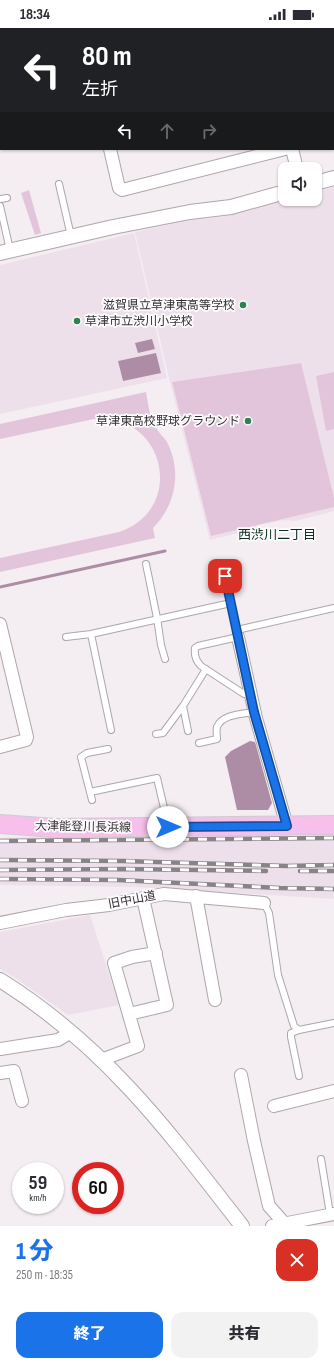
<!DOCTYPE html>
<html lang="ja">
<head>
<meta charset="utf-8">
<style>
  body { margin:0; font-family:"Sofia Sans Condensed","Noto Sans JP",sans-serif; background:#f2f2f3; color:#2b2b33; height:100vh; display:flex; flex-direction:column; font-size:15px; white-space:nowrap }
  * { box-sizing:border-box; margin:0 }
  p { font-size:13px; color:#7c7c81 }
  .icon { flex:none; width:22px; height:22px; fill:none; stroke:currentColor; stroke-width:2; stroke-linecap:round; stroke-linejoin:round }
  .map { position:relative; height:1198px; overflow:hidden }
  .sheet { display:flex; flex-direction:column; background:#fff; flex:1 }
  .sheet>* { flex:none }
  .banner { position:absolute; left:0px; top:0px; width:334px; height:122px; box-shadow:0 1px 3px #0004; background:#202124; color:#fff; overflow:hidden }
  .buttons { position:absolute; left:278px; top:134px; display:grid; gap:8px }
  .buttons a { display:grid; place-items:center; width:44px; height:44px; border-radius:8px; background:#fff; box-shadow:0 1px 3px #0004; font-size:20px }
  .speed { position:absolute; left:12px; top:1134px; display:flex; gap:8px; font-size:20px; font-weight:700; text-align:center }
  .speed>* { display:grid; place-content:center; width:52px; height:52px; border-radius:50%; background:#fff; box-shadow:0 1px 3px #0004; line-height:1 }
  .speed small { font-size:10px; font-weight:400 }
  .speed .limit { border:6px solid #d22; background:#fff; color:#111 }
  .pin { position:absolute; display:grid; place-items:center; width:34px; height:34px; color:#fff; margin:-17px; border-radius:8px; box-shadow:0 2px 6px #0006 }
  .me { position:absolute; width:44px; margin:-22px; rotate:90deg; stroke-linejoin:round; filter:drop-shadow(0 0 3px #0008) }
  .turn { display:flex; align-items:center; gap:14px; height:84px; padding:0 16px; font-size:18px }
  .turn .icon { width:52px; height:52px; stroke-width:2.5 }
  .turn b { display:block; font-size:28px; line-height:34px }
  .lanes { display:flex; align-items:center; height:38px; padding:0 16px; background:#0003; justify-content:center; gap:20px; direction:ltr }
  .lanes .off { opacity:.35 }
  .round { display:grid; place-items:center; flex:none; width:42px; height:42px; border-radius:12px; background:#f2f2f3 }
  .headline { display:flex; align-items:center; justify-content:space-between; height:68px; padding:0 16px }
  h1 { font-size:24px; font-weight:800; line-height:30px; color:#1a73e8 }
  .button { display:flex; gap:8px; margin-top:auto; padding:8px 16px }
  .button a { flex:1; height:46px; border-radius:12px; background:#1a73e8; color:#fff; font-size:16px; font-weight:800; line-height:46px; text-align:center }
  .button a+a { background:#f2f2f3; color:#2b2b33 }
  .status { display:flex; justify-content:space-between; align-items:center; height:28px; padding:0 20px; background:#fff; direction:ltr }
  .status svg { height:11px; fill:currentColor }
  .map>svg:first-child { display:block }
  .built { fill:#eee0ea }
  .green { fill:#e3c5db }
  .water { fill:#ad8da5 }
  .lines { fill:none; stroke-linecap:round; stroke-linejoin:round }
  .stream { stroke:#ad8da5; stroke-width:3 }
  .service-casing { stroke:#ada6ab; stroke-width:8 }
  .minor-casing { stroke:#ada6ab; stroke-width:14 }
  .tertiary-casing { stroke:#ada6ab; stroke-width:16 }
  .primary-casing { stroke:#cecdce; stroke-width:20 }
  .service { stroke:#fff; stroke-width:6 }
  .minor { stroke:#fff; stroke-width:12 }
  .tertiary { stroke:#fff; stroke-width:14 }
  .primary { stroke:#f7bfeb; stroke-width:18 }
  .rail-casing { stroke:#888386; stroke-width:4.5 }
  .rail { stroke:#fefcfe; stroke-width:3; stroke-dasharray:9; stroke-linecap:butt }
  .route-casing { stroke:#114b97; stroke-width:10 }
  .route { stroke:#1a73e8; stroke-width:7 }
  .poi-dot { fill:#2e8153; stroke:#fefcfe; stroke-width:1.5 }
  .labels { text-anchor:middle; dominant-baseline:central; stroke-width:3.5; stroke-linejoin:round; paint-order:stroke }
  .poi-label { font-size:12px; fill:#333032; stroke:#fefcfe; text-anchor:end }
  .street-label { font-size:12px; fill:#333032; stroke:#fefcfe }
  .neighbourhood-label { font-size:13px; fill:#09311c; stroke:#fefcfe }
</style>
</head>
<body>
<div class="status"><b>18:34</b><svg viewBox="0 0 49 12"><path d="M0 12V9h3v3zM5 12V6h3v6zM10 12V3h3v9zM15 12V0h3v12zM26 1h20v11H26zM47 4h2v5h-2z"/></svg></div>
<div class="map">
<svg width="334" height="1198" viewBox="0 0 334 1198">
  <rect width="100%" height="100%" fill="#f4edf2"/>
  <path class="built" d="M334 159V483L296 493 284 492 258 497 250 502 210 512 169 350 135 204 185 193 222 189 290 171H315V164Z
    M134 205 167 350 0 386V237Z
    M334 804V871L138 859 0 857V810L100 807Z
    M90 887 119 977 68 987 14 949 0 941V904Z"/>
  <path class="green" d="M29 162 41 205 35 207 21 165Z
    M301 335 334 470V479L211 508 172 354Z
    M334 344V401L326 403 316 348Z
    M146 364C148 374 149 385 153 394 155 401 163 408 167 414 182 443 176 477 153 500L155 510 0 544V530L119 504C187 481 165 384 94 391L0 411V396Z"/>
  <path class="water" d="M152 311 155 321 138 325 135 315Z
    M156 325 161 345 123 353 118 333Z
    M250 713 255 714 272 775 268 782H237L225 729 231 723Z"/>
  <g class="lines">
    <path class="stream" d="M0 559 165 523"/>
    <g class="service-casing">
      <path id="service" d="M59 156 71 208
        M0 171 7 170
        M0 178 10 222
        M146 536 157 590 161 617 165 631
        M225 548 238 609 198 618 195 620C194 627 196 633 201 638L244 666 250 665
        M237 602 334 580
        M91 606 111 702
        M66 609 91 606 231 575
        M188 703 183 678 206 641
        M156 706 163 705 183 678
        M199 715 217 711C217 708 216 702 217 699 222 686 243 686 254 684
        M90 764 157 750 168 797
        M92 772 81 729 87 725 108 721
        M264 875 269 885 278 947 294 998 299 1002 334 995
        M299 1002 291 1005V1009L299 1048
        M321 1131 330 1186"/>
    </g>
    <g class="minor-casing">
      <path id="minor" d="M262 0 263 1
        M117 1 122 0
        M0 21H1
        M333 102 334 101
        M110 121 119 160 122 162 285 121
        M292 121 297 141
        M0 596 27 709 26 712 0 719
        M238 609 256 690 287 798
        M196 868 215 972
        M0 895 66 882 109 877 164 866 264 875
        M129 986 167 977 143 870
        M0 1021 58 1012 71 1004
        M101 1032 138 1018 114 935 132 929 156 925
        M0 1045 14 1043 22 1073
        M241 1047 254 1113 269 1178 285 1196
        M274 1078 334 1063
        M272 1198 334 1186"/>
    </g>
    <g class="tertiary-casing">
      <path id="tertiary" d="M315 155 334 150
        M0 225 113 199 190 184 231 179 285 164
        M0 952C48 982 92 1020 130 1061 170 1104 206 1152 242 1198"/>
    </g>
    <g class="primary-casing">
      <path id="primary" d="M0 796 55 800 334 797"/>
    </g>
    <use href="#service" class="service"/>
    <use href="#minor" class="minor"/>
    <use href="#tertiary" class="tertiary"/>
    <use href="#primary" class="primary"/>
    <g class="rail-casing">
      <path id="rail" d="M0 813 334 810
        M0 832 123 833 287 838 334 837
        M0 842 123 841 266 843
        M300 843H334
        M0 851 118 852 280 860 334 861"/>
    </g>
    <use href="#rail" class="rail"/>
  </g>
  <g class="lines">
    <g class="route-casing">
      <path id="route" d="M168 799 287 798 254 684 225 548"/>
    </g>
    <use href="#route" class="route"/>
  </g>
  <g class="poi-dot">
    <circle cx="243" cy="277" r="4"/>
    <circle cx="77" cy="293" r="4"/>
    <circle cx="248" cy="393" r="4"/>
  </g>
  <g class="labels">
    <g class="poi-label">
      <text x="235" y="277">滋賀県立草津東高等学校</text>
      <text x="85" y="293" text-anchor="start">草津市立渋川小学校</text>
      <text x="240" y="393">草津東高校野球グラウンド</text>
    </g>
    <g class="street-label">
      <text transform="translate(83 799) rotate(1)">大津能登川長浜線</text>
      <text transform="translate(132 872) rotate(-11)">旧中山道</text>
    </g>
    <g class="neighbourhood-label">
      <text x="277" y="507">西渋川二丁目</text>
    </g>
  </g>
</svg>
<div class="buttons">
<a><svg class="icon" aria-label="sound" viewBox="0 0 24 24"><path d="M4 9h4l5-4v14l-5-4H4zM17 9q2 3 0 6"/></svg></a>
</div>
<div class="speed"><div>59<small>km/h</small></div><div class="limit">60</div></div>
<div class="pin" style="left:225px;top:548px;background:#d93025"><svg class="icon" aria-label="arrive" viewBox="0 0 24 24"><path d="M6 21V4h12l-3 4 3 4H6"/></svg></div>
<svg class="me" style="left:168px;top:799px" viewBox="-20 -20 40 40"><circle r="19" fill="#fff"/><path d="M0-13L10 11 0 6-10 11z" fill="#1a73e8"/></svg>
<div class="banner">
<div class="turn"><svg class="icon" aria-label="left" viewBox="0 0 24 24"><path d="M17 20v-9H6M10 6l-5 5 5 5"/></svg><div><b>80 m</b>左折</div></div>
<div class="lanes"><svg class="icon" aria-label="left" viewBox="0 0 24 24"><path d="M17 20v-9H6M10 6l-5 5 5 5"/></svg><svg class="icon off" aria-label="ahead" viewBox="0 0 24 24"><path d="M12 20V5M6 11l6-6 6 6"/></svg><svg class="icon off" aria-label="right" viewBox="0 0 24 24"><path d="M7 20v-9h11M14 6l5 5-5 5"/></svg></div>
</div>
</div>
<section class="sheet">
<div class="headline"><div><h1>1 分</h1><p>250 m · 18:35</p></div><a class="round" style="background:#d93025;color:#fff"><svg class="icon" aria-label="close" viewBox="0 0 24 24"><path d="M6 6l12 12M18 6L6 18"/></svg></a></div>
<div class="button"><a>終了</a><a>共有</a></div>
</section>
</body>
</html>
